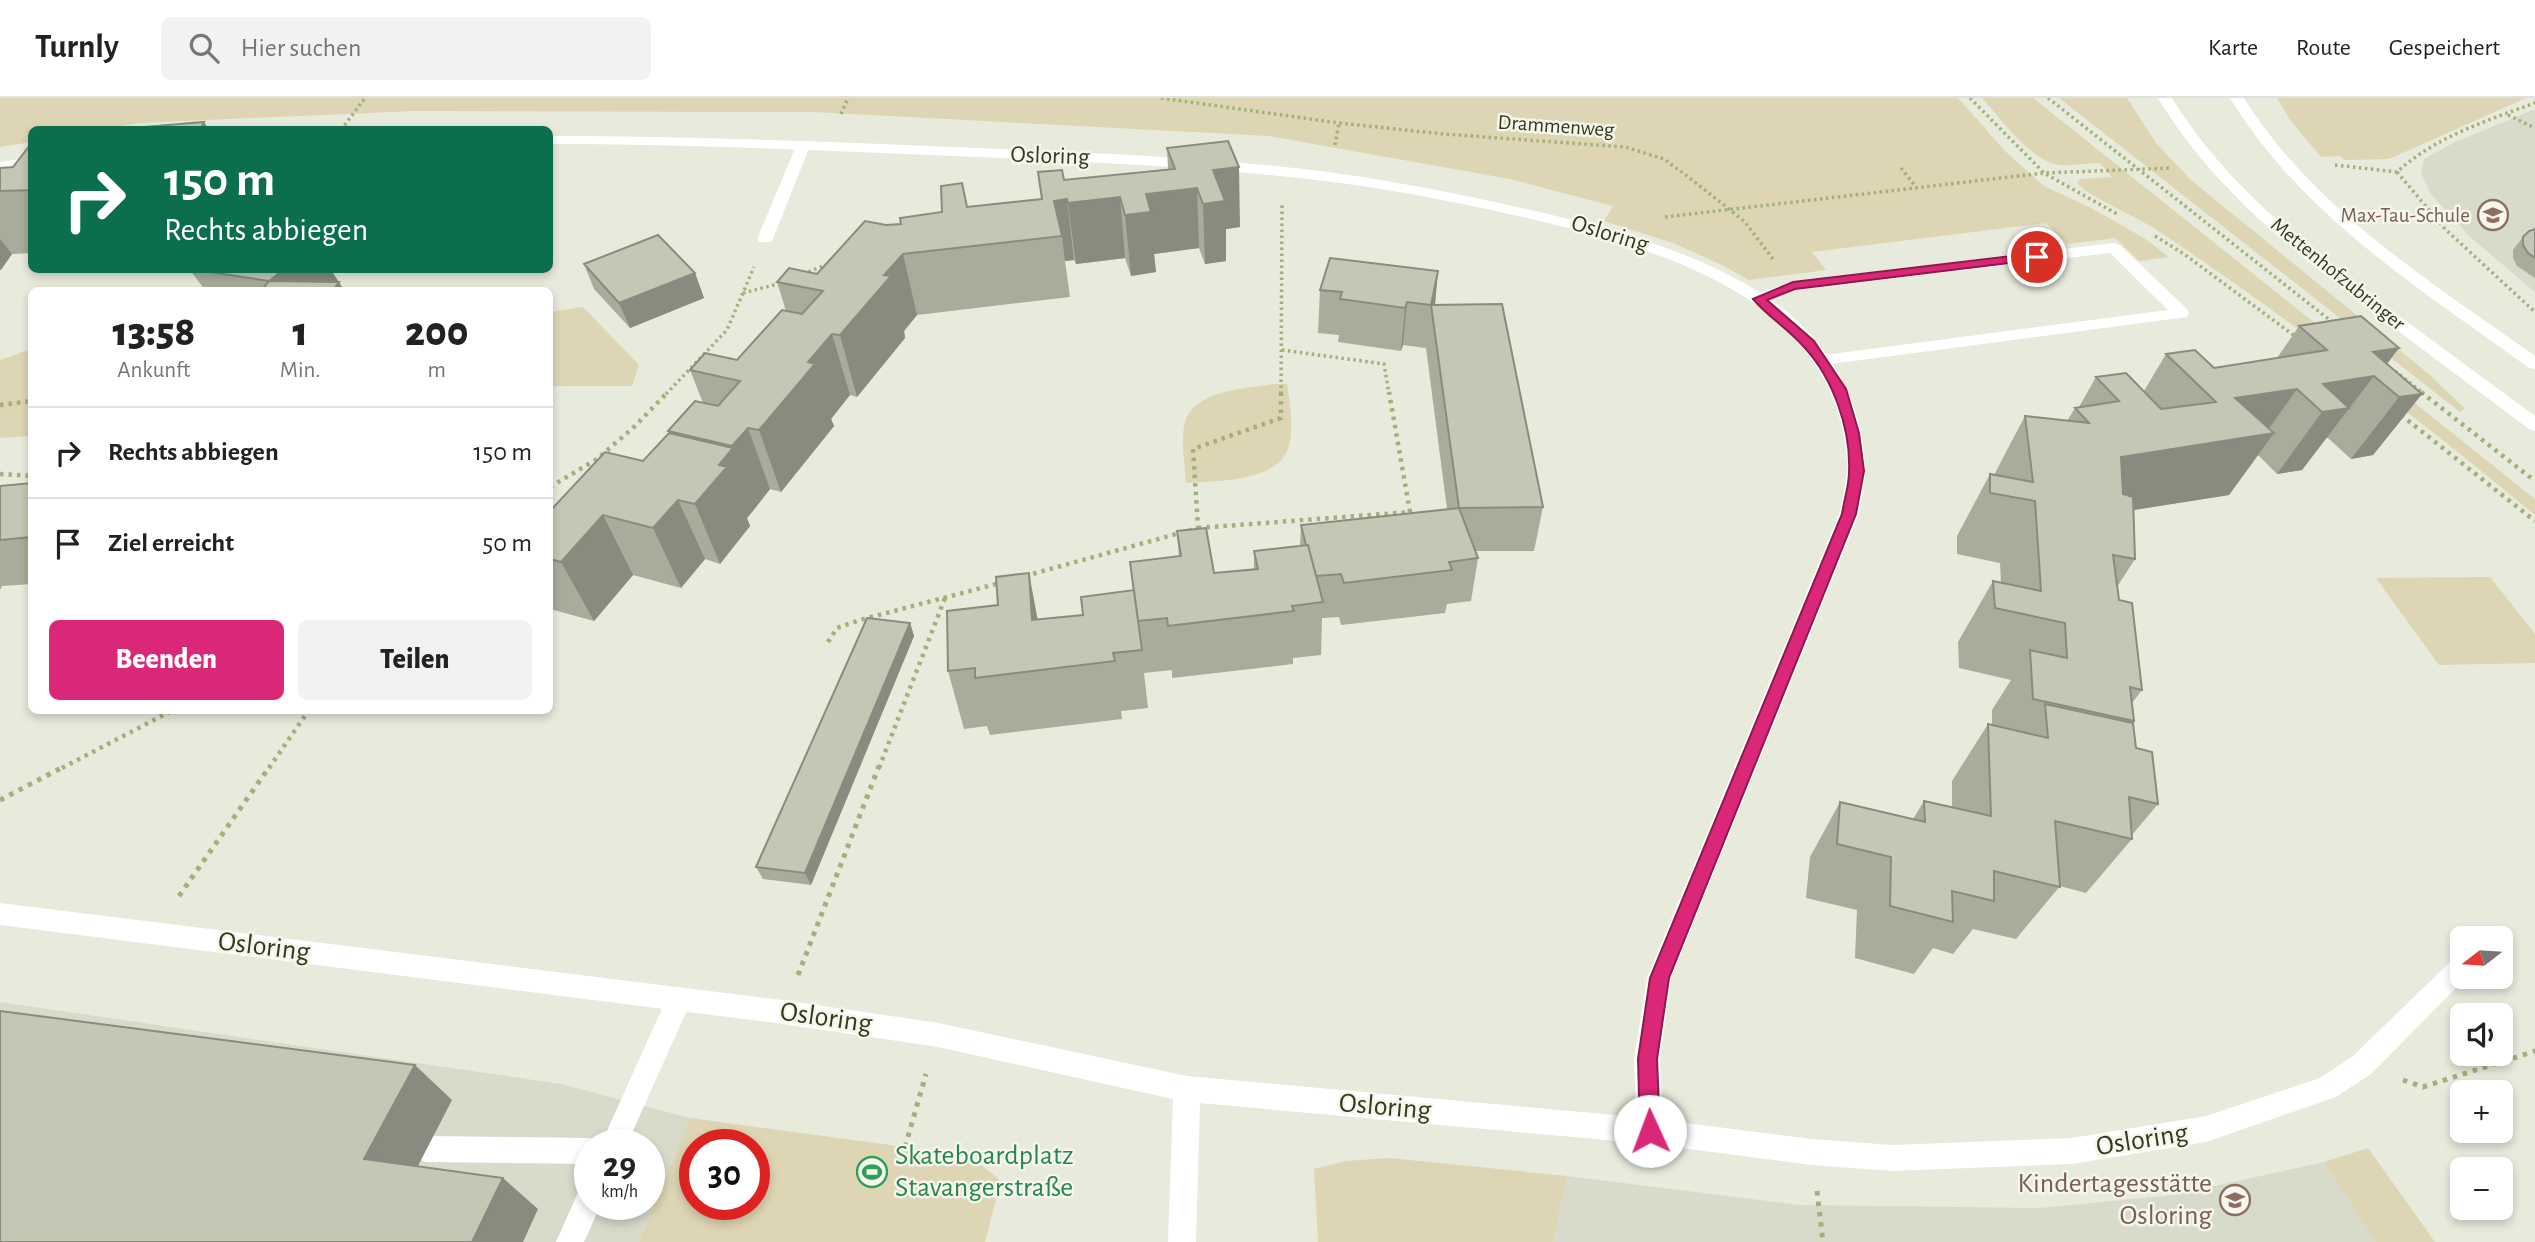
<!DOCTYPE html>
<html lang="de">
<head>
<meta charset="utf-8">
<style>
  body { margin:0; font-family:"Alegreya Sans",sans-serif; background:#f2f2f2; color:#222; height:100vh; display:flex; flex-direction:column; font-size:26px; white-space:nowrap }
  * { box-sizing:border-box; margin:0 }
  p { font-size:23px; color:#767676 }
  .icon { flex:none; width:38px; height:38px; fill:none; stroke:currentColor; stroke-width:2; stroke-linecap:round; stroke-linejoin:round }
  .map { position:relative; flex:1; overflow:hidden }
  .details { position:absolute; left:28px; top:189px; width:525px; height:427px; display:flex; flex-direction:column; background:#fff; border-radius:10px; box-shadow:0 4px 10px #0003 }
  .details>* { flex:none }
  .banner { position:absolute; left:28px; top:28px; width:525px; height:147px; border-radius:10px; box-shadow:0 4px 10px #0003; background:#0b6e4f; color:#fff; overflow:hidden }
  .needle { width:46px; rotate:253deg }
  .fabs { position:absolute; left:2450px; top:828px; display:grid; gap:14px }
  .fabs a { display:grid; place-items:center; width:63px; height:63px; border-radius:10px; background:#fff; box-shadow:0 4px 10px #0003; font-size:35px }
  .speed { position:absolute; left:574px; top:1031px; display:flex; gap:14px; font-size:35px; font-weight:700; text-align:center }
  .speed>* { display:grid; place-content:center; width:91px; height:91px; border-radius:50%; background:#fff; box-shadow:0 4px 10px #0003; line-height:1 }
  .speed small { font-size:18px; font-weight:400 }
  .speed .limit { border:10px solid #d22; background:#fff; color:#111 }
  .pin { position:absolute; display:grid; place-items:center; width:60px; height:60px; color:#fff; margin:-30px; border:4px solid #fff; border-radius:50%; box-shadow:0 2px 7px #0007 }
  .me { position:absolute; width:77px; margin:-38px; rotate:358deg; stroke-linejoin:round; filter:drop-shadow(0 0 5px #0008) }
  .turn { display:flex; align-items:center; gap:24px; height:147px; padding:0 21px; font-size:32px }
  .turn .icon { width:91px; height:91px; stroke-width:2.5 }
  .turn b { display:block; font-size:49px; line-height:60px }
  .eta { display:flex; justify-content:space-evenly; align-items:center; height:119px; text-align:center }
  .eta b { font-size:42px; font-weight:800; line-height:49px }
  .button { display:flex; gap:14px; margin-top:auto; padding:14px 21px }
  .button a { flex:1; height:80px; border-radius:10px; background:#db2777; color:#fff; font-size:28px; font-weight:800; line-height:80px; text-align:center }
  .button a+a { background:#f2f2f2; color:#222 }
  ul { padding:0; list-style:none }
  li { display:flex; align-items:center; gap:21px; height:91px; padding:0 21px; border-top:2px solid #e0e0e0 }
  li div { flex:1 }
  li b { display:block; font-size:26px }
  li em { font-style:normal }
  header { display:flex; align-items:center; gap:42px; box-sizing:border-box; height:98px; padding:0 35px; background:#fff; border-bottom:2px solid #e0e0e0 }
  header strong { font-size:33px }
  nav { display:flex; gap:38px; margin-inline-start:auto; font-size:24px }
  .search { width:490px; height:63px; background:#f2f2f2; display:flex; align-items:center; gap:18px; box-sizing:border-box; padding:0 24px; border-radius:10px; color:#767676; font-size:26px }
  .map>svg:first-child { display:block }
  .built { fill:#d8daca; fill-rule:evenodd }
  .green { fill:#ddd5b3; fill-rule:evenodd }
  .lines { fill:none; stroke-linecap:round; stroke-linejoin:round }
  .path-far2 { stroke:#a4b07a; stroke-width:3.5; stroke-dasharray:2.5 3.5; stroke-linecap:butt }
  .path-far1 { stroke:#a4b07a; stroke-width:4.5; stroke-dasharray:3.5 5; stroke-linecap:butt }
  .path { stroke:#a4b07a; stroke-width:5; stroke-dasharray:4.5 6; stroke-linecap:butt }
  .service { fill:#fff; fill-rule:evenodd }
  .minor { fill:#fff; fill-rule:evenodd }
  .secondary { fill:#fff; fill-rule:evenodd }
  .wall { fill:#a9ab9b }
  .shaded-wall { fill:#8a8b7e }
  .building { fill:#c5c7b4; stroke:#8a8b7e; stroke-width:2 }
  .route { fill:#db2777; stroke:#8e194d; stroke-width:2 }
  .labels { text-anchor:middle; dominant-baseline:central; stroke-width:5; stroke-linejoin:round; paint-order:stroke }
  .far-street-label { font-size:21px; fill:#323a1d; stroke:#f6f6ec }
  .far-education-label { font-size:21px; fill:#785e54; stroke:#f6f6ec; text-anchor:end }
  .street-label { font-size:24px; fill:#323a1d; stroke:#f6f6ec }
  .near-street-label { font-size:28px; fill:#323a1d; stroke:#f6f6ec }
  .near-leisure-label { font-size:28px; fill:#27864d; stroke:#f6f6ec; text-anchor:start }
  .near-education-label { font-size:28px; fill:#785e54; stroke:#f6f6ec; text-anchor:end }
</style>
</head>
<body>
<header>
<strong>Turnly</strong>
<div class="search"><svg class="icon" aria-label="search" viewBox="0 0 24 24"><circle cx="10" cy="10" r="6"/><path d="M15 15l6 6"/></svg>Hier suchen</div>
<nav><a>Karte</a><a>Route</a><a>Gespeichert</a></nav>
</header>
<div class="map">
<svg width="2535" height="1144" viewBox="0 0 2535 1144">
  <rect width="100%" height="100%" fill="#e8eadc"/>
  <path class="built" d="M2535 11V194L2470 139 2430 95 2421 75 2424 61 2453 45Z
    M0 904 561 986 690 1020 639 1144H0ZM590 1046H649V1106H590Z
    M2324 1064 2375 1144H1553L1567 1078 1800 1107 2040 1110 2174 1097Z"/>
  <path class="green" d="M0 0H1958L2006 54 2044 88 2091 110 2144 140 2169 159 2139 163 2115 140 2067 146 2046 125 1812 154 1826 172 1749 182 1722 167 1673 145 1604 123 1613 108 1510 81 1269 38 814 14 414 13 138 25 102 31 32 32 31 44 0 49Z
    M1982 0H2033L2535 401V417C2416 319 2294 224 2166 138 2140 120 2109 108 2083 91L2077 84 2081 81 2112 79 2100 65C2088 65 2074 68 2061 67 2032 65 2001 21 1982 0Z
    M2059 0H2127L2156 45 2191 82 2431 278 2465 311 2460 314Z
    M2277 0H2526L2389 61 2345 62 2340 58 2321 59 2291 23Z
    M583 209 639 267 632 288H550V214Z
    M31 251V338L0 340V262Z
    M1273 286H1287C1290 305 1295 334 1287 353 1274 384 1214 383 1186 385 1185 367 1181 346 1184 329 1190 292 1244 291 1273 286Z
    M2490 479 2535 536V565L2439 567 2376 480Z
    M690 1020 905 1049 980 1066 1001 1083 985 1144H639ZM754 1046V1106H695V1046Z
    M2368 1050 2435 1144H2375L2324 1064Z
    M1389 1060 1567 1078 1553 1144H1318L1314 1071 1346 1063Z"/>
  <g class="lines">
    <path class="path-far2" d="M1161 0 1339 25 1444 36 1625 49 1664 61 1691 81 1744 123 1773 161
      M1970 0 2044 75 2117 116
      M2048 0 2336 227
      M841 16 848 0
      M2508 17 2535 30
      M341 32 365 0
      M1335 47 1339 25
      M2335 67 2397 74C2435 39 2488 22 2535 5
      M1901 70 1916 89
      M2397 74 2445 131 2535 214
      M1665 119 2044 75 2172 70
      M2155 138 2184 156 2296 239
      M803 176 828 166
      M743 195 782 185
      M1282 252 1384 266 1389 296
      M2395 273 2424 296
      M666 296 727 232 754 169
      M1281 296 1282 107"/>
    <path class="path-far1" d="M2421 294 2535 383
      M0 307 32 303
      M2401 317 2535 423
      M0 376 32 378
      M550 389 597 361 634 329 668 294
      M1198 430 1410 414 1389 294
      M1025 478 1198 430 1193 351 1281 320V294
      M828 544 837 530 860 522 1000 485
      M62 670 173 612
      M269 670 309 612
      M879 670 945 500"/>
    <path class="path" d="M0 702 65 668
      M179 798 270 668
      M798 877 879 668
      M2403 982 2423 989 2535 953
      M905 1049 926 976
      M1817 1093 1823 1144"/>
    <path class="service" d="M803 44 810 48 773 141 771 144H759L757 141 796 48Z
      M2114 145 2120 147 2187 211 2189 215 2187 219 1823 267 1817 266 1814 262 1817 258 2168 212 2110 155 1796 192 1759 206 1751 201 1753 198 1793 183Z
      M679 889 688 893 692 901 627 1046H590V1066L426 1064 416 1060 412 1051 416 1042 426 1038 590 1040 601 1046 670 893Z
      M590 1086V1106H601L584 1144H556L580 1090Z"/>
    <path class="minor" d="M550 38C692 38 834 44 977 50 1093 55 1212 59 1328 74 1394 83 1461 96 1526 111 1610 130 1691 151 1764 197 1823 235 1865 301 1865 372 1865 386 1861 402 1859 416L1671 880 1660 961 1663 1022 1812 1041 1892 1047 2072 1040 2206 1018 2320 980 2353 958 2449 865 2458 862 2462 863V878H2468L2371 976 2336 999 2206 1044 2072 1066 1892 1073 1812 1067 1650 1046 1200 1005 1196 1144H1168L1173 1001 938 949 783 926 0 827V805L783 902 938 925 1187 978 1636 1019 1634 961 1647 880 1839 416C1842 402 1846 387 1847 372 1848 305 1809 242 1754 205 1685 159 1607 139 1527 120 1461 105 1392 91 1324 83 1209 69 1093 64 978 59 835 53 693 46 550 46Z
      M32 59V67L0 72V64Z"/>
    <path class="secondary" d="M2158 0H2172C2224 85 2301 145 2380 204 2432 242 2483 280 2535 318V333L2529 331C2478 293 2426 254 2376 216 2292 152 2213 91 2158 0Z
      M2230 0H2244C2314 112 2430 183 2535 258V271L2529 270C2419 190 2302 118 2230 0Z"/>
  </g>
  <path class="wall" d="M32 46V155L12 156 0 172V70L13 69Z
    M1167 50 1240 129 1226 131V163L1205 166 1199 150 1154 156 1156 174 1131 178 1125 160 1076 166 1074 162 1065 163 1070 199 917 217 904 233 905 240 857 299 850 297 838 312 831 321 834 328 781 394 770 391 756 409 747 420 750 428 720 466 705 461 681 490 633 477 594 523 550 511V413L643 363 669 335 668 333 703 305 690 272 737 262 786 213 777 184 817 176 886 127 901 126 967 109 1042 101 1038 74 1064 82 1168 71Z
    M2535 131V180L2517 168 2513 160V152L2523 139Z
    M584 166 695 175 704 200 630 230 594 191Z
    M190 172H331L344 192H205Z
    M1438 173 1435 207 1543 409 1534 453H1475L1478 460 1471 503 1447 506 1445 515 1341 527 1339 519 1322 520 1321 557 1293 560V566L1172 580V572L1144 575 1148 610 1121 613 1122 621 990 637 987 628 964 631 948 573 1038 522 1083 517 1133 492 1130 464 1179 459 1177 433 1214 475 1254 471V453L1300 448 1301 427 1447 411 1426 250 1403 247 1401 253 1338 244 1339 237 1318 235 1320 192Z
    M2299 228 2399 250 2387 266 2422 296 2373 357 2351 361 2328 340H2326L2302 372 2277 376 2258 357 2229 397 2133 412 2135 461 2117 489 2119 502 2142 592 2132 605 2134 623 2133 625 2136 650 2158 706 2132 737V741L2086 795 2060 788 2016 841 1973 831 1953 856 1933 850 1914 876 1855 860 1857 812 1806 800 1810 759 1840 704 1913 721 1924 703 1952 709V683L1988 626 1992 627V612L2011 582 1959 570 1958 544 1993 483 2001 485 2000 465 1957 456V438L1990 376 1994 377 2025 318 2067 323 2075 310 2079 309 2096 279 2144 293 2166 256 2214 270 2277 260Z
    M0 388 32 439V486L2 488 0 492Z
    M910 525 914 538 811 787 763 781 756 769Z"/>
  <path class="shaded-wall" d="M204 24 209 32H200Z
    M1239 69 1240 129 1226 131V163L1205 166 1203 106 1213 72Z
    M1197 90 1199 150 1154 156 1156 174 1131 178 1125 117 1146 96Z
    M1120 99 1125 160 1076 166 1068 105Z
    M1067 101 1074 162 1065 163 1062 138 1054 103Z
    M0 141 12 156 1 172 0 171Z
    M903 156 917 217 904 233 905 240 857 299 840 237 884 177Z
    M283 172H331L344 192H275L269 183Z
    M1438 173 1434 216 1431 207Z
    M695 175 704 200 630 230 619 205Z
    M1407 204 1403 247 1401 253 1405 210Z
    M832 236 850 297 831 321 834 328 781 394 759 332 808 264Z
    M2399 250 2376 280 2374 278 2302 372 2277 376 2322 314 2323 286 2373 254Z
    M2297 291 2265 336 2274 335 2229 397 2083 420 2121 359 2235 300Z
    M2422 296 2373 357 2351 361 2399 299Z
    M748 330 770 391 756 409 732 348Z
    M733 350 756 409 747 420 750 428 720 466 695 406 719 367Z
    M678 402 705 461 681 490 653 430Z
    M603 417 633 477 594 523 561 464Z
    M1029 475 1040 534 1032 522Z
    M910 525 914 538 811 787 805 775Z
    M415 967 452 1002 405 1093 364 1061Z
    M503 1080 538 1111 523 1144H472Z"/>
  <path class="building" d="M204 24 200 32H132L133 30Z
    M1228 43 1239 69 1213 72 1225 103 1203 106 1197 90 1146 96 1151 114 1125 117 1120 99 1068 105 1067 101 1054 103 1062 138 903 156 884 177 891 178 840 237 832 236 808 264 815 266 759 332 748 330 732 348 668 333 695 303 718 308 740 283 690 272 705 255 737 262 782 212 802 216 823 193 777 184 789 170 817 176 865 123 886 127 901 126 900 120 942 114 941 88 962 85 967 109 1042 101 1038 74 1062 72 1064 82 1175 71 1167 50Z
    M32 46V92L0 93V70L13 69 30 47Z
    M2535 131V160L2528 155 2523 147V139L2529 133Z
    M658 137 695 175 619 205 584 166Z
    M1330 160 1438 173 1431 207 1407 204 1405 210 1340 201 1342 194 1320 192Z
    M197 172H283L269 183Z
    M269 183 339 184 333 192H262Z
    M1502 206 1543 409 1459 410 1478 460 1449 464 1452 472 1344 485 1341 476 1316 478 1308 447H1306L1301 427 1459 410 1431 207Z
    M2361 218 2399 250 2373 254 2422 296 2399 299 2374 278 2323 286 2349 310 2322 314 2297 291 2235 300 2274 335 2121 359 2123 396 2133 399 2135 461 2113 457 2119 502 2132 505 2142 592 2130 589 2134 623 2033 601 2030 552 2067 560 2065 525 1995 510 1993 483 2041 493 2035 403 1990 395V376L2033 384 2025 318 2089 325 2075 310 2119 303 2096 279 2126 275 2161 311 2216 304 2166 256 2195 252 2214 270 2327 252 2299 228Z
    M669 335 733 350 719 367 727 369 695 406 678 402 653 430 603 417 561 464 550 461V413L605 354 643 363Z
    M32 385V439L0 442V388Z
    M1206 430 1214 475 1258 471 1254 453 1308 447 1323 504 1292 508 1294 513 1168 528 1167 520 1138 523 1130 464 1181 458 1177 433Z
    M1029 475 1032 522 1083 517 1081 499 1134 492 1142 552 1113 555 1115 563 975 580V570L948 573 947 513 998 507 996 479Z
    M867 520 910 525 805 775 756 769Z
    M2045 606 2133 625 2136 650 2152 654 2158 706 2129 699 2132 741 2055 723 2060 789 1994 773V803L1952 793 1953 824 1890 808 1891 759 1837 746 1840 704 1925 724 1924 703 1991 718 1988 626 2048 640Z
    M0 913 415 967 364 1061 503 1080 472 1144H0Z"/>
  <path class="route" d="M2037 155 2043 159 2042 161 1795 191 1767 202 1814 243 1846 291 1859 335 1864 373 1856 416 1669 880 1657 961 1660 1033 1657 1040 1650 1043 1643 1040 1640 1033 1638 961 1650 880 1842 416C1844 402 1849 388 1849 374 1851 331 1833 280 1804 249 1789 231 1768 219 1753 201L1793 184Z"/>
  <defs>
    <g id="school-ring" transform="scale(1.575)"><circle r="9.5" fill="#f6f6ec" stroke="#8d6e63" stroke-width="1.5"/><path d="M0-5L7-2L0 1L-7-2ZM-4 1L0 2.5L4 1V4Q0 6-4 4Z" fill="#8d6e63"/></g>
    <g id="stadium-ring" transform="scale(1.575)"><circle r="9.5" fill="#f6f6ec" stroke="#2e9e5b" stroke-width="1.5"/><path d="M0-5a6.5 5 0 1 0 0 10a6.5 5 0 1 0 0-10ZM-3.5-1.8h7v3.6h-7Z" fill="#2e9e5b"/></g>
  </defs>
  <g fill-rule="evenodd">
    <use href="#school-ring" x="2493" y="117"/>
    <use href="#stadium-ring" x="872" y="1074"/>
    <use href="#school-ring" x="2235" y="1102"/>
  </g>
  <g class="labels">
    <g class="far-street-label">
      <text transform="translate(1556 28) rotate(4)">Drammenweg</text>
      <text transform="translate(2338 176) rotate(39)">Mettenhofzubringer</text>
    </g>
    <g class="far-education-label">
      <text x="2470" y="117">Max-Tau-Schule</text>
    </g>
    <g class="street-label">
      <text transform="translate(1050 58) rotate(2)">Osloring</text>
      <text transform="translate(1610 136) rotate(17)">Osloring</text>
    </g>
    <g class="near-street-label">
      <text transform="translate(264 849) rotate(7)">Osloring</text>
      <text transform="translate(826 920) rotate(8)">Osloring</text>
      <text transform="translate(1385 1009) rotate(5)">Osloring</text>
      <text transform="translate(2142 1042) rotate(-9)">Osloring</text>
    </g>
    <g class="near-leisure-label">
      <text x="895" y="1058">Skateboardplatz<tspan x="895" dy="32">Stavangerstraße</tspan></text>
    </g>
    <g class="near-education-label">
      <text x="2212" y="1086">Kindertagesstätte<tspan x="2212" dy="32">Osloring</tspan></text>
    </g>
  </g>
</svg>
<div class="fabs">
<a><svg class="needle" viewBox="-14 -14 28 28"><path d="M0-13l5 13h-10z" fill="#e53935"/><path d="M0 13l5-13h-10z" fill="#767676"/></svg></a>
<a><svg class="icon" aria-label="sound" viewBox="0 0 24 24"><path d="M4 9h4l5-4v14l-5-4H4zM17 9q2 3 0 6"/></svg></a>
<a>+</a>
<a>−</a>
</div>
<div class="speed"><div>29<small>km/h</small></div><div class="limit">30</div></div>
<div class="pin" style="left:2037px;top:159px;background:#d93025"><svg class="icon" aria-label="arrive" viewBox="0 0 24 24"><path d="M6 21V4h12l-3 4 3 4H6"/></svg></div>
<svg class="me" style="left:1650px;top:1033px" viewBox="-20 -20 40 40"><circle r="19" fill="#fff"/><path d="M0-13L10 11 0 6-10 11z" fill="#db2777"/></svg>
<div class="banner">
<div class="turn"><svg class="icon" aria-label="right" viewBox="0 0 24 24"><path d="M7 20v-9h11M14 6l5 5-5 5"/></svg><div><b>150 m</b>Rechts abbiegen</div></div>
</div>
<section class="details">
<div class="eta">
<div><b>13:58</b><p>Ankunft</p></div>
<div><b>1</b><p>Min.</p></div>
<div><b>200</b><p>m</p></div>
</div>
<ul>
<li><svg class="icon" aria-label="right" viewBox="0 0 24 24"><path d="M7 20v-9h11M14 6l5 5-5 5"/></svg><div><b>Rechts abbiegen</b></div><em>150 m</em></li>
<li><svg class="icon" aria-label="arrive" viewBox="0 0 24 24"><path d="M6 21V4h12l-3 4 3 4H6"/></svg><div><b>Ziel erreicht</b></div><em>50 m</em></li>
</ul>
<div class="button"><a>Beenden</a><a>Teilen</a></div>
</section>
</div>
</body>
</html>
